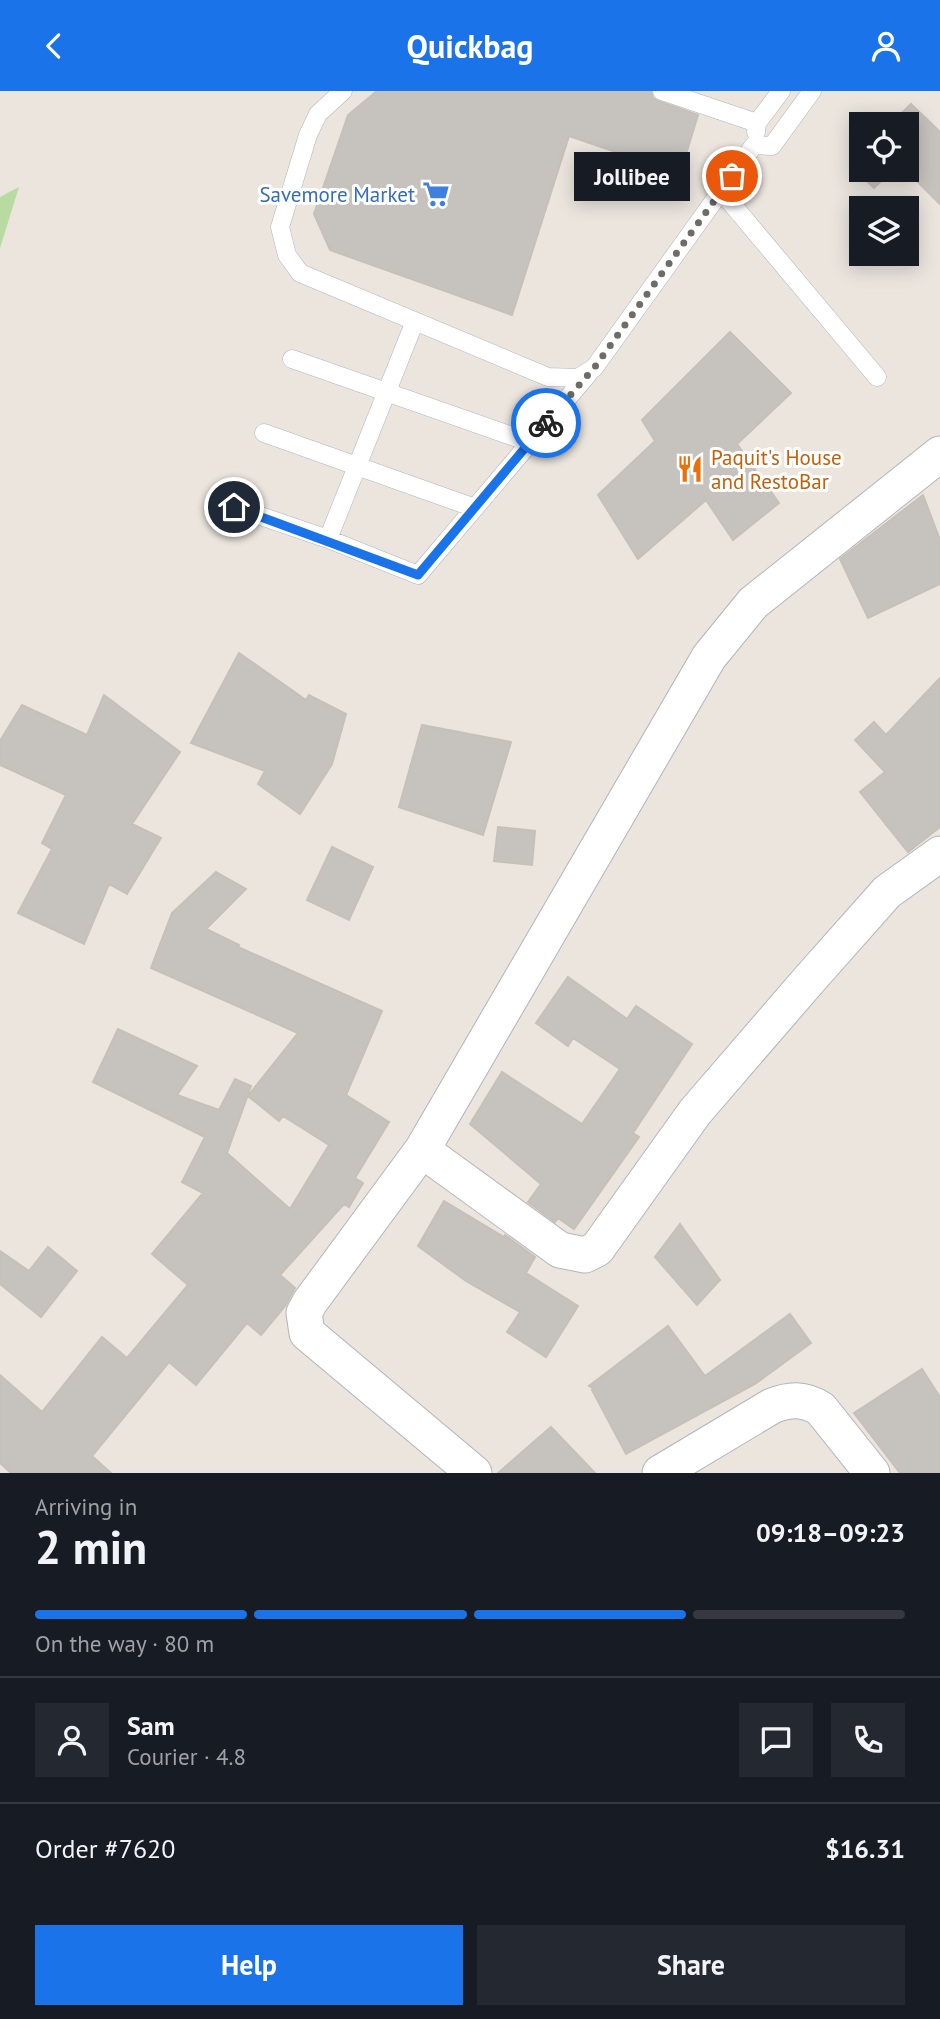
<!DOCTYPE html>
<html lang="en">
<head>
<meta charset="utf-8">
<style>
	:root { --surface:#171b24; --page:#242831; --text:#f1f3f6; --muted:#9ea1a6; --line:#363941; --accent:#1a73e8 }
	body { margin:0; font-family:"PT Sans",sans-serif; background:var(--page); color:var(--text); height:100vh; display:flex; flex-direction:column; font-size:26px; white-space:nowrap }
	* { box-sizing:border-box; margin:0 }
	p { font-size:23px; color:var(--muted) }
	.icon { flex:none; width:38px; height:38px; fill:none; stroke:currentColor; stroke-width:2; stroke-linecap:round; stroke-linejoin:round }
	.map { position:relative; height:1382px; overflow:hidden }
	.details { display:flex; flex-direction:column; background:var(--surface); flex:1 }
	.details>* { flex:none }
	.buttons { position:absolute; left:849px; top:21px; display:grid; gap:14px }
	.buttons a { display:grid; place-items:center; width:70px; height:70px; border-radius:0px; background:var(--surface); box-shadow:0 4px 18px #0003; font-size:35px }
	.pin { position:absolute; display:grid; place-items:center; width:60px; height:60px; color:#fff; margin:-30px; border:4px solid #fff; border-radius:50%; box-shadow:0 2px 7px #0007 }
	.courier { position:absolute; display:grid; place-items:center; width:70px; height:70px; margin:-35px; border:5px solid #1a73e8; border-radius:50%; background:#fff; color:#222; box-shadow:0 2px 9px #0007 }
	.bubble { position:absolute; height:49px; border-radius:0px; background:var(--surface); box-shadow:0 4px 18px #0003; font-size:23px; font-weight:700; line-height:49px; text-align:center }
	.head em { font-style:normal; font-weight:700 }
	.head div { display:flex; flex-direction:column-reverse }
	.head { display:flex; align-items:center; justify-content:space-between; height:119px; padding:0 35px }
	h1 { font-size:46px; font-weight:700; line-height:52px }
	.bar { display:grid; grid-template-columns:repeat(4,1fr); gap:10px 7px; align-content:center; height:84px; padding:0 35px }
	.bar i { height:9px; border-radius:5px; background:var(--line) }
	.bar .current { background:var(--accent) }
	.bar p { grid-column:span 4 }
	.line { display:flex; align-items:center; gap:18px; padding:0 35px; border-top:2px solid var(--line) }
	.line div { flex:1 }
	.round { display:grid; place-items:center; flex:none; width:74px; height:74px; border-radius:0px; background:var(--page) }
	.cta { display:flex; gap:14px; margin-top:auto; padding:14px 35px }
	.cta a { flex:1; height:80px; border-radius:0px; background:var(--accent); color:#fff; font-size:28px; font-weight:700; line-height:80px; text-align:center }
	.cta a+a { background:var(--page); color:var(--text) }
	header { display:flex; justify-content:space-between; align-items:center; height:91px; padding:0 35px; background:var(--accent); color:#fff; font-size:32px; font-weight:700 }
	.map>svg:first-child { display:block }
	.green { fill:#b7dba1 }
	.building { fill:#c6c2bd; stroke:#c6c0b8; stroke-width:2 }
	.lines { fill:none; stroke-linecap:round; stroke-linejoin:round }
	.service-casing { stroke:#b2b4bc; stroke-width:19 }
	.minor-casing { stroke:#b2b4bc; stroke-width:37 }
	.service { stroke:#fff; stroke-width:18 }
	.minor { stroke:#fff; stroke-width:35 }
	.done { stroke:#6e6b69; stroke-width:7; stroke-dasharray:0 12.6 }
	.route { stroke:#1a73e8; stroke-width:9 }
	.labels { text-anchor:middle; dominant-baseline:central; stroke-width:6; stroke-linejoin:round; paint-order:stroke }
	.shop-label { font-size:21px; fill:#366cbe; stroke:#fff; text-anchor:end }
	.food-label { font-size:21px; fill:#c56008; stroke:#fff; text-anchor:start }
</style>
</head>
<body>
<header><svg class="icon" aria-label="back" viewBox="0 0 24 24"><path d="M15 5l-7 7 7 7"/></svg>Quickbag<svg class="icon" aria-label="person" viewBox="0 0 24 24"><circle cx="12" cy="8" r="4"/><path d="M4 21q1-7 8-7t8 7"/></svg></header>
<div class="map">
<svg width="940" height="1382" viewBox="0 0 940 1382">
	<rect width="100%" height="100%" fill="#ebe5de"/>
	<!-- green -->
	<path class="green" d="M 19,96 L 0,157 L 0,106 Z"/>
	<!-- building -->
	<path class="building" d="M 377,0 L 651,0 L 653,7 L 658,10 L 698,24 L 680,83 L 569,45 L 512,224 L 330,159 L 314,123 L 348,24 Z
		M 911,13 L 940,41 L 940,113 L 906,79 L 906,33 L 891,33 Z
		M 861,64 L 861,79 L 892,79 L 874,97 L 851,74 Z
		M 730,241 L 791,302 L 737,353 L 779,412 L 733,449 L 706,409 L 638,468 L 598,404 L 655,350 L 642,329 Z
		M 923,404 L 940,449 L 940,493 L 868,527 L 840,468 Z
		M 239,562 L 306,609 L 309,604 L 346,623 L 332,673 L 300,723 L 258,693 L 265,680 L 191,652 Z
		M 940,587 L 940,736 L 908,761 L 860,701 L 885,681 L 855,649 L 874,631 L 886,644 Z
		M 104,604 L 180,661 L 132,733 L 161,747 L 127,803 L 109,793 L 84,853 L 18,822 L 52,758 L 42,752 L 66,704 L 0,674 L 0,650 L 22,614 L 87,644 Z
		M 422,634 L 511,651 L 483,744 L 399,716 Z
		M 498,736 L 535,740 L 532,774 L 494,770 Z
		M 332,756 L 373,776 L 349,829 L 307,809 Z
		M 216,781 L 246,798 L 206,838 L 239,854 L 238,856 L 382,920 L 346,1004 L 389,1031 L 355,1087 L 363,1092 L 349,1116 L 344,1113 L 280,1184 L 295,1197 L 286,1214 L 261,1244 L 247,1232 L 196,1294 L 169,1271 L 92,1365 L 111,1382 L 11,1382 L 0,1372 L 0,1284 L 42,1321 L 102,1246 L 127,1267 L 188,1194 L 152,1163 L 203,1102 L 182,1091 L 205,1046 L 93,991 L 118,938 L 197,975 L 177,1004 L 219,1019 L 235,988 L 251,995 L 227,1062 L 290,1118 L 329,1054 L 283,1025 L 279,1030 L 248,1005 L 298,942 L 151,877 L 172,822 Z
		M 568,886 L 627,928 L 636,915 L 692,953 L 633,1042 L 639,1046 L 574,1138 L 558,1127 L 555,1131 L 528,1111 L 541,1093 L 470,1033 L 502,981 L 582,1033 L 620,978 L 573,947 L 568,955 L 536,932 Z
		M 444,1110 L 504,1146 L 505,1144 L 535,1166 L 526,1182 L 578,1215 L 546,1266 L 507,1241 L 520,1221 L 466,1190 L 418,1155 Z
		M 680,1133 L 720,1189 L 697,1214 L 655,1166 Z
		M 48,1156 L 77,1180 L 41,1226 L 0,1193 L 0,1160 L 29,1180 Z
		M 790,1223 L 811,1252 L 755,1293 L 626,1363 L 592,1299 L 594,1298 L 589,1295 L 668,1235 L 705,1285 Z
		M 922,1278 L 940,1306 L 940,1382 L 900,1382 L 854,1322 Z
		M 551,1336 L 595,1382 L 498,1382 Z"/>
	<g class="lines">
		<defs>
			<path id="service" d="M 343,0 L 318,23 L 308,44 L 280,136 L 287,164 L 300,182 L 548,286 L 578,287 L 594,277 L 754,54 L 772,55 L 812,0
				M 662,0 L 757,32
				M 756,41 L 757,32 L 781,0
				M 721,100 L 877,286
				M 292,268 L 529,351
				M 264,342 L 475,417
				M 234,416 L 328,448 L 418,484 L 589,282
				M 328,448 L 415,230"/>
			<path id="minor" d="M 422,1059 L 560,1159 L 585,1164 L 597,1158 L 695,1021 L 808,890 L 887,801 L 940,763
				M 474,1382 L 307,1242 L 304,1222 L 310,1211 L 422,1059 L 709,566 L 753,512 L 940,363
				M 660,1382 L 772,1315 C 790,1308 804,1307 821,1318 L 872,1382"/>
		</defs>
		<!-- service casing -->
		<use href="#service" class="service-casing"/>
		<!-- minor casing -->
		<use href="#minor" class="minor-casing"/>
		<!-- service -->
		<use href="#service" class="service"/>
		<!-- minor -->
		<use href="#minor" class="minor"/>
	</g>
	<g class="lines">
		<!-- done -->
		<path class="done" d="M 546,332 L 594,277 L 732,85"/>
		<!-- route -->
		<path class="route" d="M 234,416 L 418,484 L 546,332"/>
	</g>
	<!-- icons -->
	<defs>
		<symbol id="supermarket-bare" viewBox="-9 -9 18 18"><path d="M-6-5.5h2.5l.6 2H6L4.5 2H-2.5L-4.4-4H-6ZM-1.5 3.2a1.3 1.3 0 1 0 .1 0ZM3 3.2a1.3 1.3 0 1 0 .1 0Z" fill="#3f7fe0" stroke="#fff" stroke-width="2.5" paint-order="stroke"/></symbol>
		<symbol id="restaurant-bare" viewBox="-9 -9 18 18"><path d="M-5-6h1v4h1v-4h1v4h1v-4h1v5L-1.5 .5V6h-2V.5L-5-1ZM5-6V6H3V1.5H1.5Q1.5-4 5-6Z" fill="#e8710a" stroke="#fff" stroke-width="2.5" paint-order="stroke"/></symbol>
	</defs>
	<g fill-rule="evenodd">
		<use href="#supermarket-bare" x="417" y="84" width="38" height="38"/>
		<use href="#restaurant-bare" x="671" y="359" width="38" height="38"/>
	</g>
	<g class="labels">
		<!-- shop labels -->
		<g class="shop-label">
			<text x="415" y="103">Savemore Market</text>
		</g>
		<!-- food labels -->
		<g class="food-label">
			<text x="711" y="366">Paquit's House<tspan x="711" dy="24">and RestoBar</tspan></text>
		</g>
	</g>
</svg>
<div class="buttons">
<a><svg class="icon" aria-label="locate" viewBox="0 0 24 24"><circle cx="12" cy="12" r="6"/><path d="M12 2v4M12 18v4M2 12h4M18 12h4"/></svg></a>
<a><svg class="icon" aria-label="layers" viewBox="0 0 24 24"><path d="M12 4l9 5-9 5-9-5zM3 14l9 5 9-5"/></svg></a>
</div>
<div class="pin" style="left:732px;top:85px;background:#ea580c"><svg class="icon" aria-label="bag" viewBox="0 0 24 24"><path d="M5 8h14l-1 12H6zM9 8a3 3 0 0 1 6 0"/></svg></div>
<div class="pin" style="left:234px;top:416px;background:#1f2937"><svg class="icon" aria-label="home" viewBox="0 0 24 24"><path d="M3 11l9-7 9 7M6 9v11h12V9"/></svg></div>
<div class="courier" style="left:546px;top:332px"><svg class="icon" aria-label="bike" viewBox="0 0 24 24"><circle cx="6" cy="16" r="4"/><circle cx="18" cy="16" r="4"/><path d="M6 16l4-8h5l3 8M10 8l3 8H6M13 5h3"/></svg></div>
<div class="bubble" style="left:574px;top:61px;width:116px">Jollibee</div>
</div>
<section class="details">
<div class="head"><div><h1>2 min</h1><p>Arriving in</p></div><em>09:18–09:23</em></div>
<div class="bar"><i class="current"></i><i class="current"></i><i class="current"></i><i></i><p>On the way · 80 m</p></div>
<div class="line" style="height:126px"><a class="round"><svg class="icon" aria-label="person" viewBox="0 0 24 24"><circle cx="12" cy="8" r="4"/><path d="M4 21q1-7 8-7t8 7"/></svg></a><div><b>Sam</b><p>Courier · 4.8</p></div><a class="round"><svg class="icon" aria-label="chat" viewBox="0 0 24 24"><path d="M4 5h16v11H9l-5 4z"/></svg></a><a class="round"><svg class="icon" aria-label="phone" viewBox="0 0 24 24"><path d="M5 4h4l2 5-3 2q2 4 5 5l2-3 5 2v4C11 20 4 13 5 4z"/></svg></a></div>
<div class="line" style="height:91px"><div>Order #7620</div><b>$16.31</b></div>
<div class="cta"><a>Help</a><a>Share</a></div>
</section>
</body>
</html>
